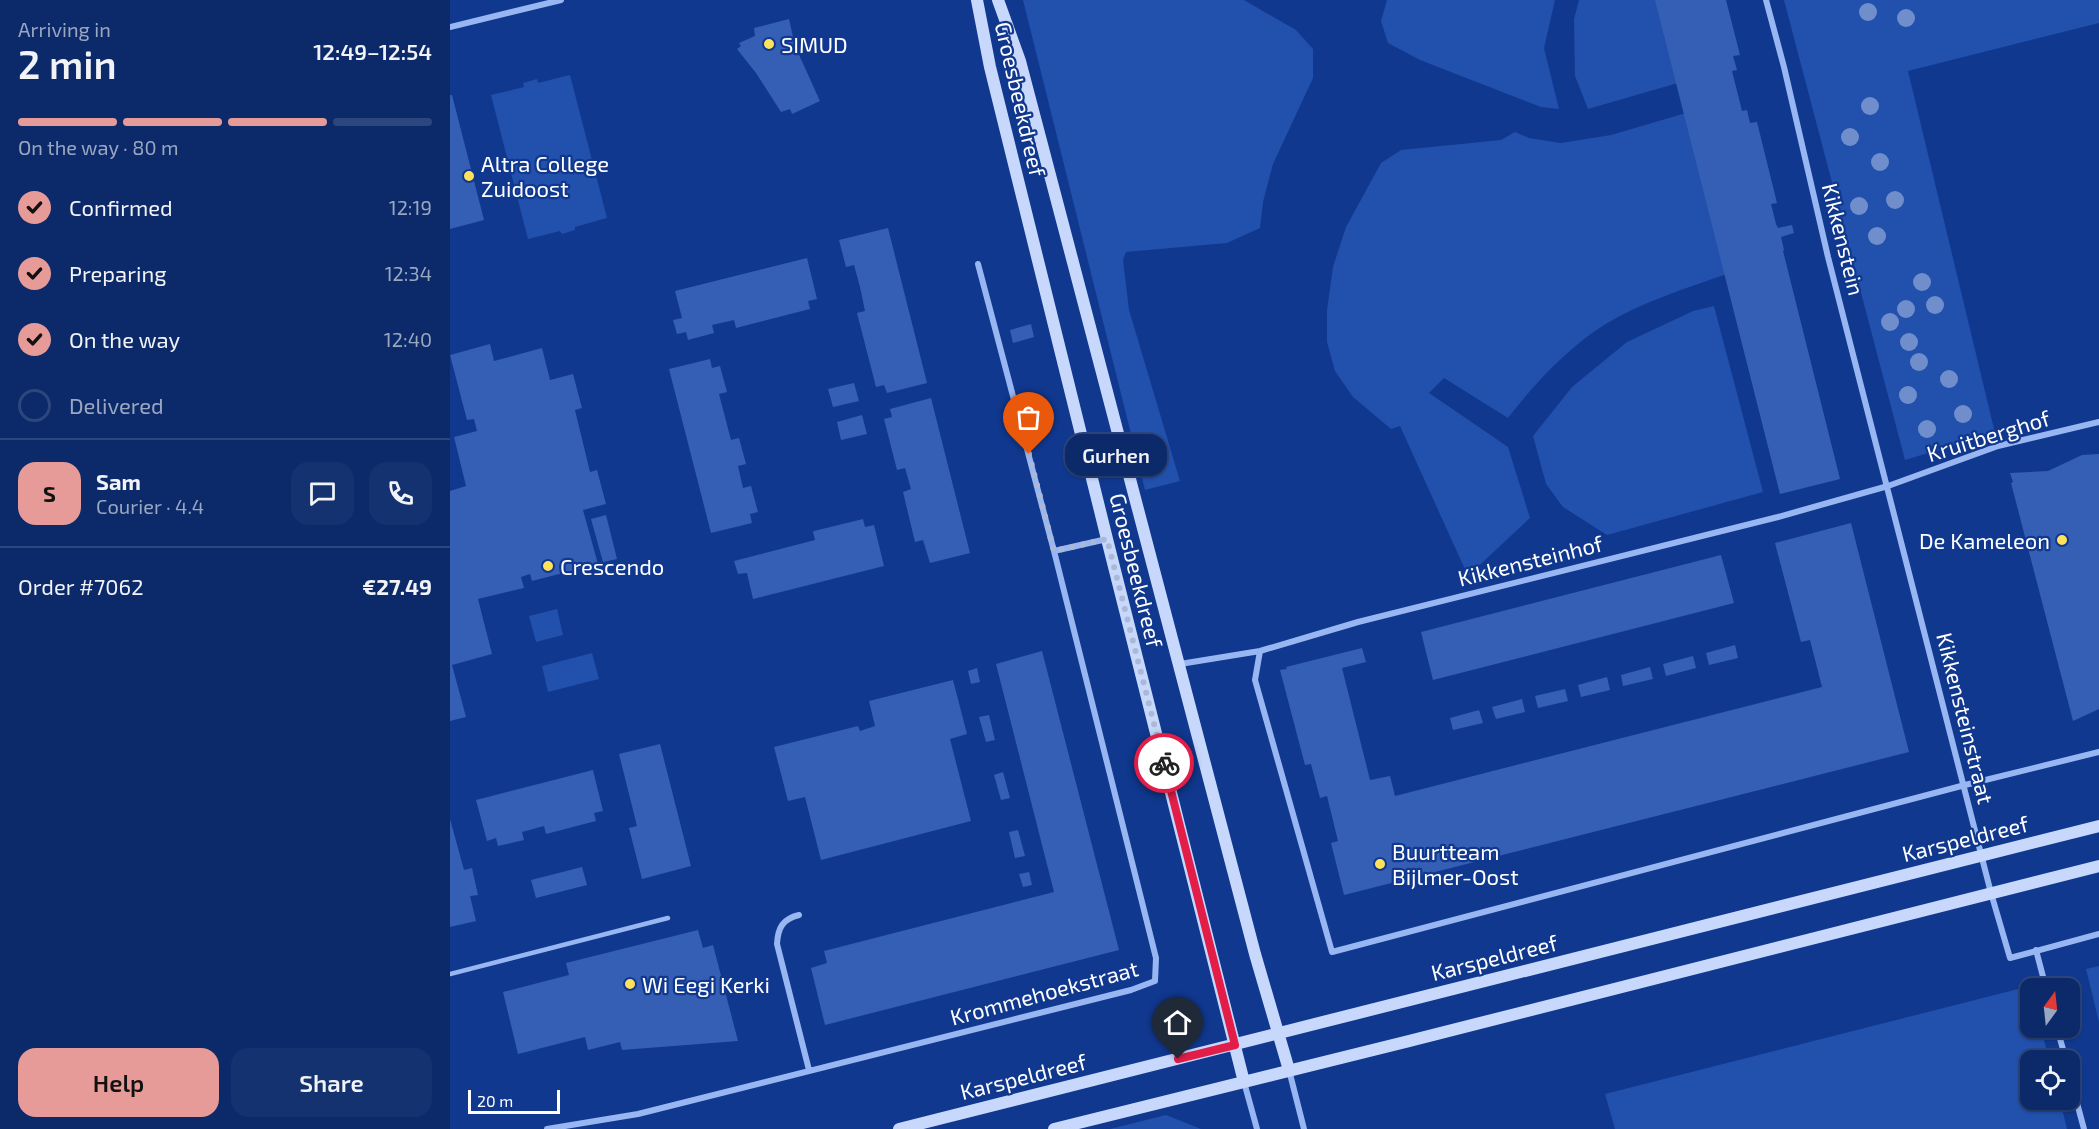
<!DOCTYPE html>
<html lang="en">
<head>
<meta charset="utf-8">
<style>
	:root { --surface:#0c2a6a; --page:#153270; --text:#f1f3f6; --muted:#9aa7c1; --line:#2c467e; --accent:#e69b98 }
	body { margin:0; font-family:"Exo 2",sans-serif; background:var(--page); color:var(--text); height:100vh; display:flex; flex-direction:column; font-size:22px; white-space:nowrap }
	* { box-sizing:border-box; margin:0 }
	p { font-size:20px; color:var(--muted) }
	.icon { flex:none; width:33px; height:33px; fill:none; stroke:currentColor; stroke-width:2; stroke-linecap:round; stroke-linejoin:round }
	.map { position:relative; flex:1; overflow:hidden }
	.drawer { display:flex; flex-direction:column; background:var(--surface); width:450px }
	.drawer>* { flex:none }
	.needle { width:39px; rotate:15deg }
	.controls { position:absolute; left:1570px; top:978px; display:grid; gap:12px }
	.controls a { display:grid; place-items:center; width:60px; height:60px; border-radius:12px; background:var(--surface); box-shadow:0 2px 4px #0004,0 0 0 2px var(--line); font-size:30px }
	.scale { position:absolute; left:18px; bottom:15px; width:92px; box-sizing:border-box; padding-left:6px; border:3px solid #fff; border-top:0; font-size:16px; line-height:21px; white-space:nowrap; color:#fff; -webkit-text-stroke:4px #10388e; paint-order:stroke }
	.pin { position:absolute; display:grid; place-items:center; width:51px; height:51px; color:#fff; margin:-62px -26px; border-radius:50% 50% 50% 0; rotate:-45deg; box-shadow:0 0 6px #0007 }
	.pin .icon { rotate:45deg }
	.courier { position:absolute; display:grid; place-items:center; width:60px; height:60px; margin:-30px; border:4px solid #e11d48; border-radius:50%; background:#fff; color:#222; box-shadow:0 2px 8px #0007 }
	.bubble { position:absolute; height:42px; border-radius:18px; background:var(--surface); box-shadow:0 2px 4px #0004,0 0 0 2px var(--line); font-size:20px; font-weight:600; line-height:42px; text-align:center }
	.summary em { font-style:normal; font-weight:600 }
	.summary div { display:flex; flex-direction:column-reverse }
	.summary { display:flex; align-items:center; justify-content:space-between; height:102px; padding:0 18px }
	h1 { font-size:39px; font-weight:600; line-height:45px }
	.bar { display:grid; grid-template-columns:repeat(4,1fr); gap:9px 6px; align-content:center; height:72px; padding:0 18px }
	.bar i { height:8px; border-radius:4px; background:var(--line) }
	.bar .current { background:var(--accent) }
	.bar p { grid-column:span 4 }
	.line { display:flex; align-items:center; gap:15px; padding:0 18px; border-top:2px solid var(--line) }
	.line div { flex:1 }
	.round { display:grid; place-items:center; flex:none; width:63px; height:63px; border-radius:18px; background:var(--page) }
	ol { padding:0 18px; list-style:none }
	li { display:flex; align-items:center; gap:18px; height:66px }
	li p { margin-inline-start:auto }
	li .icon { padding:6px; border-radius:50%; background:var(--accent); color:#111; stroke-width:4 }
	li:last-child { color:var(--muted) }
	li i { width:33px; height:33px; border:3px solid var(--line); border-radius:50% }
	.action { display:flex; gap:12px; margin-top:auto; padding:12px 18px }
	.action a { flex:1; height:69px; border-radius:18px; background:var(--accent); color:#111; font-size:24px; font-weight:600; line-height:69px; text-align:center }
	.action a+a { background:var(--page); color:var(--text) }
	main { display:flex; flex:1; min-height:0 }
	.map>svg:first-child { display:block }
	.green { fill:#2250ad }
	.building { fill:#345fb5 }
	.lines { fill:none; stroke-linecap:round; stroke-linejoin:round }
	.lane { stroke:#98b7f2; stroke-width:4.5 }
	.street { stroke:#98b7f2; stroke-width:6 }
	.secondary { stroke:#c7d8fc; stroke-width:12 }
	.tree { fill:#708ecb }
	.done { stroke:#abb9d7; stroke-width:6; stroke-dasharray:0 10.8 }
	.route { stroke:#e11d48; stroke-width:8 }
	.poi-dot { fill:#ffe25a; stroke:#10388e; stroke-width:2 }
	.labels { text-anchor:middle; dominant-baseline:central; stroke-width:4.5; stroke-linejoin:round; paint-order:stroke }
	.poi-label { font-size:22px; fill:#fff; stroke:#10388e; text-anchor:start }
	.street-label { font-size:22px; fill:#fff; stroke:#10388e }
</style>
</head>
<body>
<main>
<section class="drawer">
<div class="summary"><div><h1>2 min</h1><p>Arriving in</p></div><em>12:49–12:54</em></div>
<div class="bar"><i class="current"></i><i class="current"></i><i class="current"></i><i></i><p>On the way · 80 m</p></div>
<ol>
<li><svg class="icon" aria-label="check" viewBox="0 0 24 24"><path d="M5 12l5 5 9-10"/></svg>Confirmed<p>12:19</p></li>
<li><svg class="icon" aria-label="check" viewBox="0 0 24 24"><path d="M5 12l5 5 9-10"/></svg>Preparing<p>12:34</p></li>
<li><svg class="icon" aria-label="check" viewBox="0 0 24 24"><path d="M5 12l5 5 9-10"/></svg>On the way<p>12:40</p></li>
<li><i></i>Delivered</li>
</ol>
<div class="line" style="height:108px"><b class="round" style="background:var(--accent);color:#111">S</b><div><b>Sam</b><p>Courier · 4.4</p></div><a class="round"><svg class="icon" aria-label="chat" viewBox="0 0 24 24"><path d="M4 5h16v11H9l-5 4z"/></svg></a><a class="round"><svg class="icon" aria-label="phone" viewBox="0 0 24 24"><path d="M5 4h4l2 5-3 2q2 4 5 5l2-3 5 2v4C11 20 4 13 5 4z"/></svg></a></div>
<div class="line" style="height:78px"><div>Order #7062</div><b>€27.49</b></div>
<div class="action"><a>Help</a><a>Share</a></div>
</section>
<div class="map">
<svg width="1649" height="1129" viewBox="0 0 1649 1129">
	<rect width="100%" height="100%" fill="#10388e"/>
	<!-- green -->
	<path class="green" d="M 573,0 L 794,0 L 846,30 L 863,49 L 863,78 L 823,164 L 813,202 L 810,228 L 777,243 L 676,252 L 673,260 L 679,310 L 730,481 L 695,490 Z
		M 937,0 L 1105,0 L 1094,48 L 1109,109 L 1091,107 L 970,60 L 938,43 L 931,21 Z
		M 1129,0 L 1206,0 L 1228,83 L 1138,109 L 1125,76 L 1124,19 Z
		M 1334,0 L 1649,0 L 1649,23 L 1458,71 L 1545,433 L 1455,460 Z
		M 120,75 L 157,218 L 125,227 L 125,230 L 112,234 L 110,231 L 78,239 L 41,95 L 74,87 L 73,83 L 87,79 L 88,83 Z
		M 1236,113 L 1277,274 C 1236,288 1192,302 1154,325 C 1118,348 1083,385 1058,418 L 994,378 L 979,393 L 1058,447 L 1080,518 L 1018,576 L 950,426 L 941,429 L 903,397 L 885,371 L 877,342 L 877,310 L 883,267 L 896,227 L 931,163 L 951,150 L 1051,140 L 1065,132 L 1079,138 L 1111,143 L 1161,135 Z
		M 1264,306 L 1313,492 L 1157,535 L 1113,507 L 1096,484 L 1083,436 L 1122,387 L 1177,342 L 1243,311 Z
		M 107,609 L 113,635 L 86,642 L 79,616 Z
		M 142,653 L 149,679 L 98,692 L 92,666 Z
		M 1649,966 L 1649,1022 L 1636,969 Z
		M 1580,986 L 1581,1028 L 1591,1028 L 1599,1060 L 1581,1060 L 1581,1100 L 1610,1100 L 1617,1129 L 1165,1129 L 1155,1094 Z
		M 716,1115 L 751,1129 L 660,1129 Z"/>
	<!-- building -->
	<path class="building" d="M 1205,0 L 1276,0 L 1290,55 L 1283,56 L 1287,70 L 1282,71 L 1292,111 L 1297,110 L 1300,123 L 1307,122 L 1327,203 L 1321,204 L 1326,224 L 1328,228 L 1342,225 L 1344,233 L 1331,237 L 1334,250 L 1333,251 L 1390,479 L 1330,494 Z
		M 339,19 L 345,46 L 370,101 L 342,114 L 340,109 L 331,112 L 306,73 L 287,49 L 291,46 L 289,43 L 305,36 L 304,28 Z
		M 0,95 L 2,95 L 34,220 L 0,229 Z
		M 438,228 L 477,383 L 437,393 L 434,385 L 426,387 L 407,313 L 415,311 L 410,287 L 404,265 L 396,267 L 389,240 Z
		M 357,258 L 367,299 L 358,301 L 360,309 L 286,328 L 284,320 L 262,325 L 264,333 L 238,340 L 236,332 L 227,334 L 223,320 L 232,318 L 225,291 Z
		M 581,324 L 584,337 L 563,343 L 560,330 Z
		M 40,344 L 44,361 L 92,348 L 100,380 L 123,374 L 132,408 L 125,410 L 140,472 L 147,470 L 156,504 L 133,510 L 148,564 L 82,581 L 80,574 L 71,577 L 74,588 L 28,599 L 42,654 L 2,665 L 16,717 L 0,721 L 0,491 L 16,486 L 4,437 L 27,431 L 24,419 L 17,420 L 0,355 Z
		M 260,359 L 262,368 L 270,366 L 277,392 L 269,394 L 281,440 L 289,438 L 296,464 L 288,466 L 293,488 L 301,486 L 308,512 L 300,514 L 302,523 L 261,533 L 219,369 Z
		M 404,383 L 409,401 L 383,407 L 378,389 Z
		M 481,398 L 520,553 L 480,563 L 473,540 L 465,542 L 453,492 L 461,489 L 455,468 L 447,470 L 434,419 L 442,417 L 440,409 Z
		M 412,415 L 417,434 L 391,440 L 387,422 Z
		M 1649,454 L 1649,709 L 1623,721 L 1561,483 L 1563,482 L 1560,473 L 1598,471 L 1632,455 Z
		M 156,515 L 167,559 L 153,562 L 141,519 Z
		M 413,519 L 415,527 L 424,525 L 434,566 L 303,599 L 297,573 L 288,574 L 284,561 L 365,540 L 363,532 L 364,531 Z
		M 1401,523 L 1459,752 L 894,895 L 881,843 L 888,841 L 877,796 L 870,798 L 861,764 L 855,765 L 830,670 L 837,669 L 836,667 L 912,648 L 916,662 L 892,668 L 920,780 L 940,776 L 945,796 L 1372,687 L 1360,640 L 1351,642 L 1325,543 Z
		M 1271,555 L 1284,603 L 983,680 L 971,632 Z
		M 1285,645 L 1288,658 L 1259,665 L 1256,653 Z
		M 592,651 L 669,950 L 375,1025 L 361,968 L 377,963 L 374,951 L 604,892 L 546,664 Z
		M 1243,656 L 1246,668 L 1216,676 L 1213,664 Z
		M 1200,667 L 1203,679 L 1173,686 L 1171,675 Z
		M 527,668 L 530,682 L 521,684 L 518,671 Z
		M 1157,677 L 1160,690 L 1131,697 L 1128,685 Z
		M 503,680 L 517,734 L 500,739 L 521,821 L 371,860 L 355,797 L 338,801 L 324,747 L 408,726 L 410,731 L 425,726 L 419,701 Z
		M 1115,689 L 1118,701 L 1088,708 L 1085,696 Z
		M 1072,699 L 1075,712 L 1046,719 L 1042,707 Z
		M 1029,710 L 1033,723 L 1003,730 L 1000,718 Z
		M 539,715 L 545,740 L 536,742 L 529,717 Z
		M 210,744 L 241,866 L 192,879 L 179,828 L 187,826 L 169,754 Z
		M 143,770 L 153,811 L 144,813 L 146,821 L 96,834 L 94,826 L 72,832 L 74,840 L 48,846 L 46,838 L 37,841 L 26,800 Z
		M 553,772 L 560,798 L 551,800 L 544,775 Z
		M 0,819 L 14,870 L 22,868 L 28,895 L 20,896 L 26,921 L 0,927 Z
		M 568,830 L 575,856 L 565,858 L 559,832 Z
		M 132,867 L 137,885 L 86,898 L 81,880 Z
		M 579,872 L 582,885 L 573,887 L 569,874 Z
		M 248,930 L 253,948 L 263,945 L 288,1041 L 172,1050 L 170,1042 L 138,1050 L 135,1037 L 68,1054 L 53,992 L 119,975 L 116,963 Z"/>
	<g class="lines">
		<!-- lane -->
		<path class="lane" d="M 0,974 L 218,918"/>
		<!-- street -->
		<path class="street" d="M 1316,0 L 1334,67 L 1378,257 L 1541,893 L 1560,958 L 1649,934
			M 0,27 L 111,0
			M 604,551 L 657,539
			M 810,651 L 805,680 L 882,952 L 1515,785 L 1649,752
			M 730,664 L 810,651 L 908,622 L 1328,517 L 1438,486 L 1548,446 L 1649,422
			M 349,915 C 333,919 328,927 327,944 L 359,1070
			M 1586,950 L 1596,988
			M 1607,1028 L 1616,1060
			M 839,1070 L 854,1129
			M 1620,1077 L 1634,1129
			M 794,1082 L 807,1129
			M 97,1129 L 188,1114 L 681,990 L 705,981 L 706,958 L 604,551 L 528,264"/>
		<!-- secondary -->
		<path class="secondary" d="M 527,0 L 540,67 L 657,539 L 794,1082
			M 548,0 L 570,61 L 805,954 L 839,1070
			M 449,1129 L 1649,826
			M 604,1129 C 953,1044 1301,954 1649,866"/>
	</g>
	<!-- trees -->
	<g class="tree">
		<circle cx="1418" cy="12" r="9"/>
		<circle cx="1456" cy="18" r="9"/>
		<circle cx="1420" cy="106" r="9"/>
		<circle cx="1400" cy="137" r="9"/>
		<circle cx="1430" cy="162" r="9"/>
		<circle cx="1445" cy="200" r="9"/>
		<circle cx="1409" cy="206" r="9"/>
		<circle cx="1427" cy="236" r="9"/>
		<circle cx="1472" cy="282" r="9"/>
		<circle cx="1485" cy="305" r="9"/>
		<circle cx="1456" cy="309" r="9"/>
		<circle cx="1440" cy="322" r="9"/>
		<circle cx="1459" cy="342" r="9"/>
		<circle cx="1469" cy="362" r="9"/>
		<circle cx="1499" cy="379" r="9"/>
		<circle cx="1458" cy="395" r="9"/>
		<circle cx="1513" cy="414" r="9"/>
		<circle cx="1477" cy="429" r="9"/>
	</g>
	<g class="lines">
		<!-- done -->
		<path class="done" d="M 579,454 L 604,551 L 657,539 L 714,763"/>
		<!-- route -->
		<path class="route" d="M 714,763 L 785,1045 L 728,1059"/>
	</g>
	<!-- markers -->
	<g class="poi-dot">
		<circle cx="319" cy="44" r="6"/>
		<circle cx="19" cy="176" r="6"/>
		<circle cx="1612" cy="540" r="6"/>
		<circle cx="98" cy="566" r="6"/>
		<circle cx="930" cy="864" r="6"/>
		<circle cx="180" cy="984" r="6"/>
	</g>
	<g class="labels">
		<!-- poi labels -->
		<g class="poi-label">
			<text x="331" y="44">SIMUD</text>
			<text x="31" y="163">Altra College<tspan x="31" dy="25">Zuidoost</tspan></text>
			<text x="1600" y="540" text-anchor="end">De Kameleon</text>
			<text x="110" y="566">Crescendo</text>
			<text x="942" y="851">Buurtteam<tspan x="942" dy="25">Bijlmer-Oost</tspan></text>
			<text x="192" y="984">Wi Eegi Kerki</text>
		</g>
		<!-- street labels -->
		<g class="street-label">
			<text transform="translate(571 99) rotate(77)">Groesbeekdreef</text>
			<text transform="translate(1394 239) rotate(76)">Kikkenstein</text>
			<text transform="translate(1538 435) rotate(-17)">Kruitberghof</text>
			<text transform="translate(1080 560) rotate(-14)">Kikkensteinhof</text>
			<text transform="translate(687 570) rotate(76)">Groesbeekdreef</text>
			<text transform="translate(1516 718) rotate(76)">Kikkensteinstraat</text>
			<text transform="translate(1515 838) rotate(-14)">Karspeldreef</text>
			<text transform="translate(1044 957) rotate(-14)">Karspeldreef</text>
			<text transform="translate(594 992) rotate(-15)">Krommehoekstraat</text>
			<text transform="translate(573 1076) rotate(-14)">Karspeldreef</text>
		</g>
	</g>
</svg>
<div class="controls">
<a><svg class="needle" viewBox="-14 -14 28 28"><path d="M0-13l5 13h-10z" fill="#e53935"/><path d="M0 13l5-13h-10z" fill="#9aa7c1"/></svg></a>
<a><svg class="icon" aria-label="locate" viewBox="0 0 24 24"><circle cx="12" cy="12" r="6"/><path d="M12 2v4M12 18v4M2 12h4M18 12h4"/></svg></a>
</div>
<div class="scale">20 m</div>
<div class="pin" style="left:579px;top:454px;background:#ea580c"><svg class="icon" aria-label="bag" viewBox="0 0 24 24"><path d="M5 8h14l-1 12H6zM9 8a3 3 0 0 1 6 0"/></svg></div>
<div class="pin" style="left:728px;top:1059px;background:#1f2937"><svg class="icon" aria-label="home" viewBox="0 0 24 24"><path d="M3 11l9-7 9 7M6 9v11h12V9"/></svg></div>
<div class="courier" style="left:714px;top:763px"><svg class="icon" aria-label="bike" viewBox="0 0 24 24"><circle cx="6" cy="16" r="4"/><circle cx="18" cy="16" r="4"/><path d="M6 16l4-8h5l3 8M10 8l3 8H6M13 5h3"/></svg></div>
<div class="bubble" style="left:615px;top:434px;width:102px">Gurhen</div>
</div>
</main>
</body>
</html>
